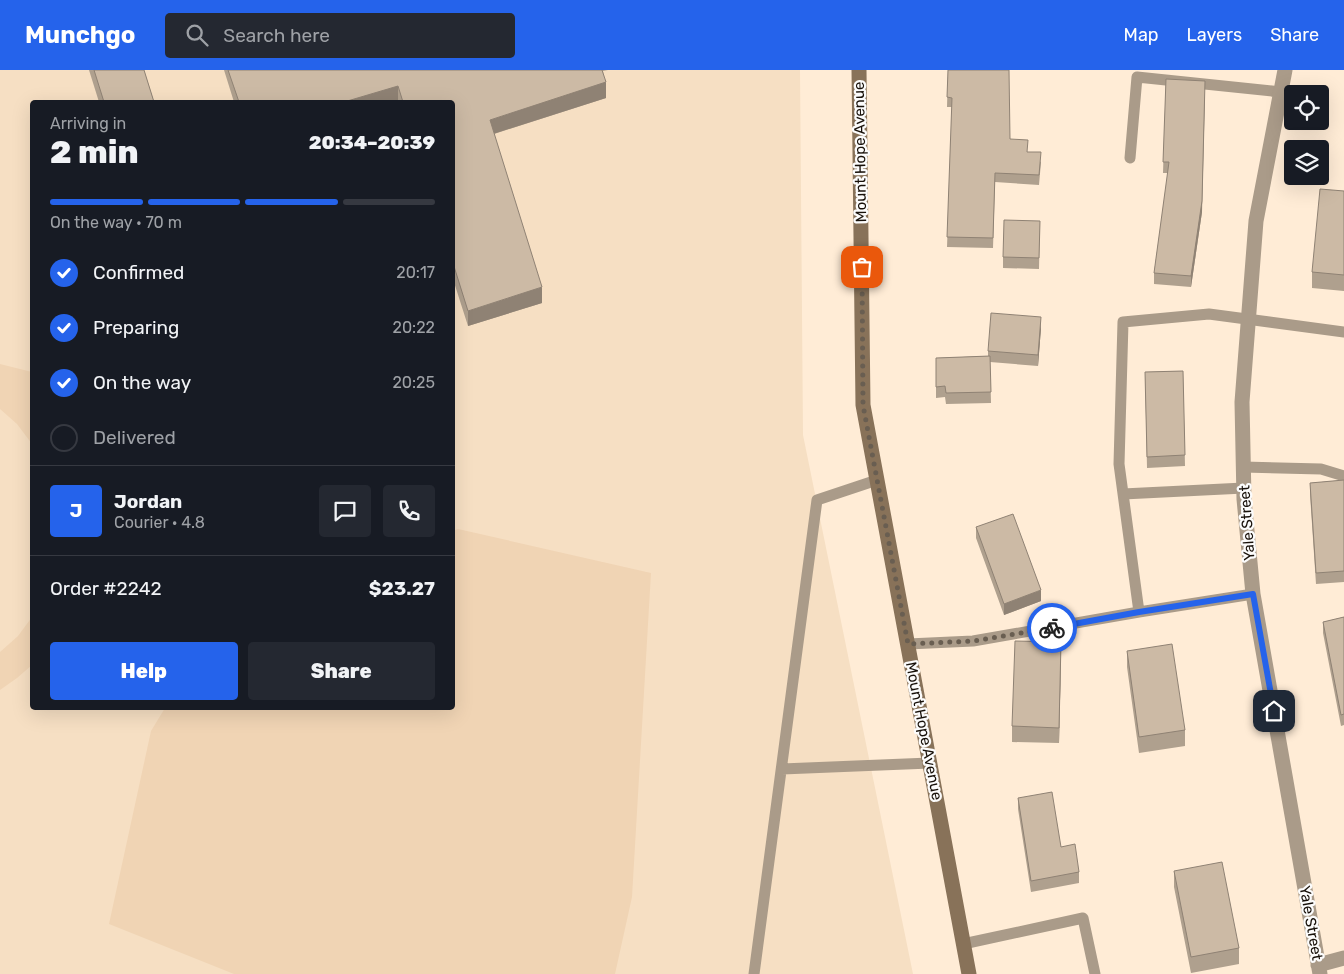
<!DOCTYPE html>
<html lang="en">
<head>
<meta charset="utf-8">
<style>
	:root { --surface:#171b24; --page:#242831; --text:#f1f3f6; --muted:#9ea1a6; --line:#363941; --accent:#2563eb }
	body { margin:0; font-family:Rubik,sans-serif; background:var(--page); color:var(--text); height:100vh; display:flex; flex-direction:column; font-size:19px; white-space:nowrap }
	* { box-sizing:border-box; margin:0 }
	p { font-size:16px; color:var(--muted) }
	.icon { flex:none; width:28px; height:28px; fill:none; stroke:currentColor; stroke-width:2; stroke-linecap:round; stroke-linejoin:round }
	.map { position:relative; flex:1; overflow:hidden }
	.sheet { position:absolute; left:30px; top:30px; width:425px; height:610px; display:flex; flex-direction:column; background:var(--surface); border-radius:5px; box-shadow:0 5px 20px #0002 }
	.sheet>* { flex:none }
	.controls { position:absolute; left:1284px; top:15px; display:grid; gap:10px }
	.controls a { display:grid; place-items:center; width:45px; height:45px; border-radius:5px; background:var(--surface); box-shadow:0 5px 20px #0002; font-size:25px }
	.pin { position:absolute; display:grid; place-items:center; width:42px; height:42px; color:#fff; margin:-21px; border-radius:10px; box-shadow:0 2px 8px #0006 }
	.courier { position:absolute; display:grid; place-items:center; width:50px; height:50px; margin:-25px; border:4px solid #2563eb; border-radius:50%; background:#fff; color:#222; box-shadow:0 1px 6px #0007 }
	.overview em { font-style:normal; font-weight:800 }
	.overview div { display:flex; flex-direction:column-reverse }
	.overview { display:flex; align-items:center; justify-content:space-between; height:85px; padding:0 20px }
	h1 { font-size:32px; font-weight:800; line-height:38px }
	.bar { display:grid; grid-template-columns:repeat(4,1fr); gap:8px 5px; align-content:center; height:60px; padding:0 20px }
	.bar i { height:6px; border-radius:4px; background:var(--line) }
	.bar .active { background:var(--accent) }
	.bar p { grid-column:span 4 }
	.line { display:flex; align-items:center; gap:12px; padding:0 20px; border-top:1px solid var(--line) }
	.line div { flex:1 }
	.round { display:grid; place-items:center; flex:none; width:52px; height:52px; border-radius:5px; background:var(--page) }
	ol { padding:0 20px; list-style:none }
	li { display:flex; align-items:center; gap:15px; height:55px }
	li p { margin-inline-start:auto }
	li .icon { padding:5px; border-radius:50%; background:var(--accent); color:#fff; stroke-width:4 }
	li:last-child { color:var(--muted) }
	li i { width:28px; height:28px; border:2px solid var(--line); border-radius:50% }
	.cta { display:flex; gap:10px; margin-top:auto; padding:10px 20px }
	.cta a { flex:1; height:58px; border-radius:5px; background:var(--accent); color:#fff; font-size:20px; font-weight:800; line-height:58px; text-align:center }
	.cta a+a { background:var(--page); color:var(--text) }
	header { display:flex; align-items:center; gap:30px; box-sizing:border-box; height:70px; padding:0 25px; background:var(--accent); color:#fff }
	header strong { font-size:24px }
	nav { display:flex; gap:28px; margin-inline-start:auto; font-size:18px }
	.search { width:350px; height:45px; background:var(--page); display:flex; align-items:center; gap:12px; box-sizing:border-box; padding:0 18px; border-radius:5px; color:var(--muted); font-size:19px }
	.map>svg:first-child { display:block }
	.built { fill:#f6dfc3; fill-rule:evenodd }
	.green { fill:#f0d4b4 }
	.lines { fill:none; stroke-linecap:round; stroke-linejoin:round }
	.lane { stroke:#aa9b89; stroke-width:11 }
	.street { stroke:#aa9b89; stroke-width:15 }
	.secondary { stroke:#887259; stroke-width:15 }
	.wall { fill:#afa08e }
	.shaded-wall { fill:#8f8274 }
	.building { fill:#ccbaa5; stroke:#8f8274 }
	.done { stroke:#695e51; stroke-width:5; stroke-dasharray:0 9 }
	.route { stroke:#2563eb; stroke-width:6 }
	.labels { text-anchor:middle; dominant-baseline:central; stroke-width:4.5; stroke-linejoin:round; paint-order:stroke }
	.street-label { font-size:15px; fill:#18110a; stroke:#fcfcfc }
</style>
</head>
<body>
<header>
<strong>Munchgo</strong>
<div class="search"><svg class="icon" aria-label="search" viewBox="0 0 24 24"><circle cx="10" cy="10" r="6"/><path d="M15 15l6 6"/></svg>Search here</div>
<nav><a>Map</a><a>Layers</a><a>Share</a></nav>
</header>
<div class="map">
<svg width="1344" height="904" viewBox="0 0 1344 904">
	<rect width="100%" height="100%" fill="#ffecd6"/>
	<!-- built -->
	<path class="built" d="M 0,0 L 800,0 L 803,365 L 913,904 L 0,904 ZM 32,32 L 452,32 L 452,638 L 32,638 Z"/>
	<!-- green -->
	<path class="green" d="M 0,294 L 32,302 L 32,374 L 17,354 L 0,339 Z
		M 458,459 L 651,503 L 632,827 L 615,904 L 234,904 L 109,854 L 151,661 L 165,638 L 452,638 L 452,461 Z
		M 32,547 L 32,595 L 17,608 L 0,620 L 0,582 L 18,566 Z"/>
	<g class="lines">
		<!-- lane -->
		<path class="lane" d="M 1130,88 L 1137,7 L 1281,22
			M 1243,397 L 1321,399 L 1344,406
			M 1123,424 L 1244,418
			M 1253,524 L 1139,542 L 1119,394 L 1123,252 L 1209,244 L 1344,262
			M 908,574 L 973,571 L 1139,542
			M 782,699 L 930,693
			M 963,874 L 1083,848 L 1095,904
			M 754,904 L 817,430 L 877,410"/>
		<!-- street -->
		<path class="street" d="M 1285,0 L 1256,151 L 1242,332 L 1244,429 L 1253,524 L 1320,904
			M 1318,895 L 1344,888"/>
		<!-- secondary -->
		<path class="secondary" d="M 859,0 L 863,335 L 969,904"/>
	</g>
	<!-- wall -->
	<path class="wall" d="M 89,0 L 144,0 L 154,32 L 99,32 Z
		M 224,0 L 608,0 L 603,1 L 606,28 L 494,64 L 542,233 L 468,256 L 452,206 L 452,32 L 398,32 L 398,31 L 395,32 L 234,32 Z
		M 948,0 L 1010,69 L 1041,92 L 1039,115 L 995,112 L 993,178 L 947,177 L 952,37 L 947,37 Z
		M 1166,9 L 1202,142 L 1191,217 L 1154,214 L 1154,203 L 1168,103 L 1163,103 Z
		M 1344,121 L 1344,221 L 1312,218 L 1312,202 Z
		M 1040,151 L 1039,199 L 1003,198 L 1003,187 Z
		M 1041,258 L 1038,296 L 990,292 L 991,333 L 946,334 L 945,327 L 936,328 L 936,288 L 988,286 L 988,281 Z
		M 1183,301 L 1185,396 L 1147,398 L 1145,302 Z
		M 1344,410 L 1344,512 L 1316,514 L 1310,424 L 1310,413 Z
		M 976,457 L 1041,531 L 1004,545 L 976,468 Z
		M 1344,547 L 1344,655 L 1341,656 L 1323,563 L 1323,552 Z
		M 1127,581 L 1185,660 L 1185,676 L 1139,683 L 1127,597 Z
		M 1061,588 L 1059,673 L 1012,672 L 1012,656 Z
		M 1018,728 L 1061,777 L 1079,802 L 1079,813 L 1031,822 L 1018,739 Z
		M 1174,801 L 1239,878 L 1239,894 L 1191,903 L 1174,817 Z"/>
	<!-- shaded-wall -->
	<path class="shaded-wall" d="M 606,12 L 606,28 L 490,65 L 490,50 Z
		M 398,16 L 398,31 L 395,32 L 344,32 Z
		M 1205,22 L 1202,142 L 1191,217 L 1191,206 Z
		M 542,217 L 542,233 L 468,256 L 468,241 Z
		M 1041,247 L 1041,258 L 1038,296 L 1038,285 Z
		M 1041,520 L 1041,531 L 1004,545 L 1004,534 Z
		M 1061,572 L 1061,588 L 1059,673 L 1059,658 Z"/>
	<!-- building -->
	<path class="building" d="M 94,0 L 144,0 L 154,32 L 104,32 Z
		M 228,0 L 602,0 L 606,12 L 490,50 L 542,217 L 468,241 L 452,190 L 452,32 L 403,32 L 398,16 L 344,32 L 239,32 Z
		M 948,0 L 1009,0 L 1010,69 L 1028,70 L 1027,82 L 1041,82 L 1039,105 L 995,103 L 993,168 L 947,167 L 952,28 L 947,27 Z
		M 1166,9 L 1205,11 L 1202,131 L 1191,206 L 1154,203 L 1169,92 L 1163,92 Z
		M 1320,119 L 1344,121 L 1344,205 L 1312,202 Z
		M 1004,150 L 1040,151 L 1039,188 L 1003,187 Z
		M 991,243 L 1041,247 L 1038,285 L 988,281 Z
		M 990,286 L 991,322 L 946,323 L 945,316 L 936,317 L 936,288 Z
		M 1183,301 L 1185,385 L 1147,387 L 1145,302 Z
		M 1344,410 L 1344,501 L 1316,503 L 1310,413 Z
		M 1013,444 L 1041,520 L 1004,534 L 976,457 Z
		M 1344,547 L 1344,644 L 1341,645 L 1323,552 Z
		M 1015,571 L 1061,572 L 1059,658 L 1012,656 Z
		M 1172,574 L 1185,660 L 1139,667 L 1127,581 Z
		M 1052,722 L 1061,777 L 1075,774 L 1079,802 L 1031,811 L 1018,728 Z
		M 1222,792 L 1239,878 L 1191,887 L 1174,801 Z"/>
	<g class="lines">
		<!-- done -->
		<path class="done" d="M 862,197 L 863,335 L 908,574 L 973,571 L 1052,558"/>
		<!-- route -->
		<path class="route" d="M 1052,558 L 1139,542 L 1253,524 L 1274,641"/>
	</g>
	<g class="labels">
		<!-- street labels -->
		<g class="street-label">
			<text transform="translate(860 82) rotate(-91)">Mount Hope Avenue</text>
			<text transform="translate(1247 453) rotate(-94)">Yale Street</text>
			<text transform="translate(924 661) rotate(79)">Mount Hope Avenue</text>
			<text transform="translate(1311 853) rotate(80)">Yale Street</text>
		</g>
	</g>
</svg>
<div class="controls">
<a><svg class="icon" aria-label="locate" viewBox="0 0 24 24"><circle cx="12" cy="12" r="6"/><path d="M12 2v4M12 18v4M2 12h4M18 12h4"/></svg></a>
<a><svg class="icon" aria-label="layers" viewBox="0 0 24 24"><path d="M12 4l9 5-9 5-9-5zM3 14l9 5 9-5"/></svg></a>
</div>
<div class="pin" style="left:862px;top:197px;background:#ea580c"><svg class="icon" aria-label="bag" viewBox="0 0 24 24"><path d="M5 8h14l-1 12H6zM9 8a3 3 0 0 1 6 0"/></svg></div>
<div class="pin" style="left:1274px;top:641px;background:#1f2937"><svg class="icon" aria-label="home" viewBox="0 0 24 24"><path d="M3 11l9-7 9 7M6 9v11h12V9"/></svg></div>
<div class="courier" style="left:1052px;top:558px"><svg class="icon" aria-label="bike" viewBox="0 0 24 24"><circle cx="6" cy="16" r="4"/><circle cx="18" cy="16" r="4"/><path d="M6 16l4-8h5l3 8M10 8l3 8H6M13 5h3"/></svg></div>
<section class="sheet">
<div class="overview"><div><h1>2 min</h1><p>Arriving in</p></div><em>20:34–20:39</em></div>
<div class="bar"><i class="active"></i><i class="active"></i><i class="active"></i><i></i><p>On the way · 70 m</p></div>
<ol>
<li><svg class="icon" aria-label="check" viewBox="0 0 24 24"><path d="M5 12l5 5 9-10"/></svg>Confirmed<p>20:17</p></li>
<li><svg class="icon" aria-label="check" viewBox="0 0 24 24"><path d="M5 12l5 5 9-10"/></svg>Preparing<p>20:22</p></li>
<li><svg class="icon" aria-label="check" viewBox="0 0 24 24"><path d="M5 12l5 5 9-10"/></svg>On the way<p>20:25</p></li>
<li><i></i>Delivered</li>
</ol>
<div class="line" style="height:90px"><b class="round" style="background:var(--accent);color:#fff">J</b><div><b>Jordan</b><p>Courier · 4.8</p></div><a class="round"><svg class="icon" aria-label="chat" viewBox="0 0 24 24"><path d="M4 5h16v11H9l-5 4z"/></svg></a><a class="round"><svg class="icon" aria-label="phone" viewBox="0 0 24 24"><path d="M5 4h4l2 5-3 2q2 4 5 5l2-3 5 2v4C11 20 4 13 5 4z"/></svg></a></div>
<div class="line" style="height:65px"><div>Order #2242</div><b>$23.27</b></div>
<div class="cta"><a>Help</a><a>Share</a></div>
</section>
</div>
</body>
</html>
